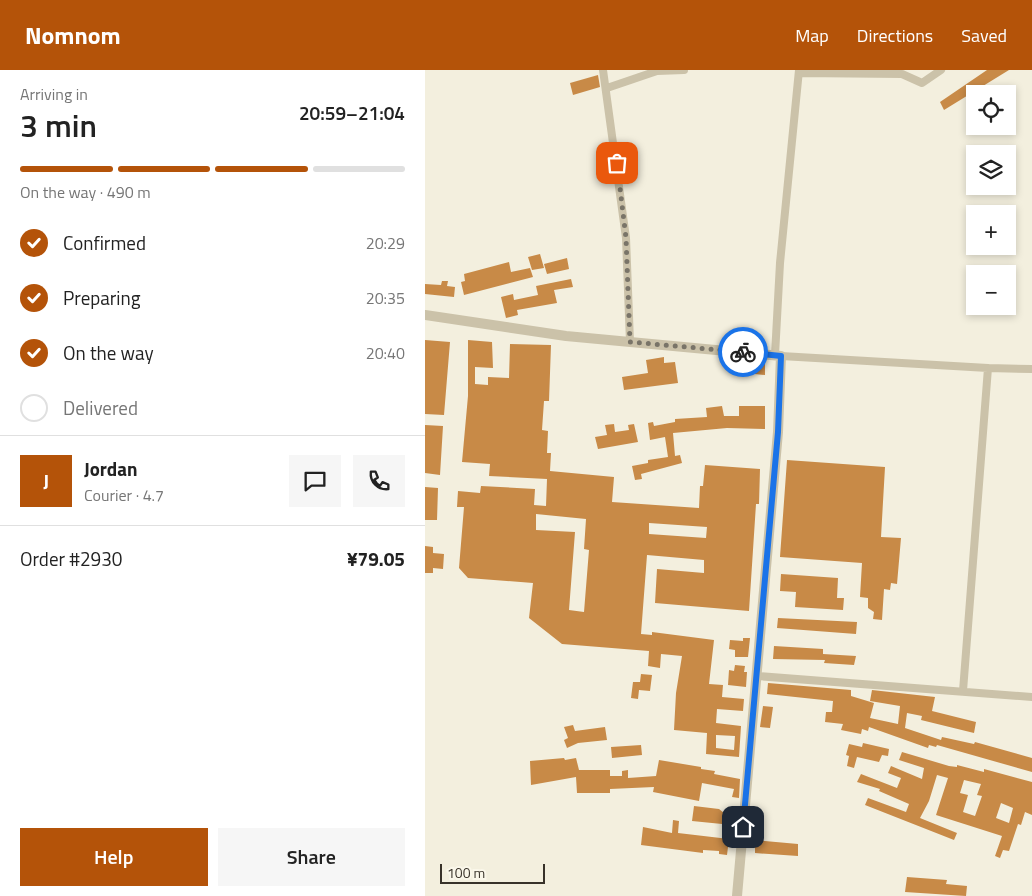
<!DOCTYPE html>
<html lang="en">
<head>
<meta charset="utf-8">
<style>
	:root { --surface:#fff; --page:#f6f6f6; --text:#222; --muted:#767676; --line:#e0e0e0; --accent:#b45309 }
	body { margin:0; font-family:"Titillium Web",sans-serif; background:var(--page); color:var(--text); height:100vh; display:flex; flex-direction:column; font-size:19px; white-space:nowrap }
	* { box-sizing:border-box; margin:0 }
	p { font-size:16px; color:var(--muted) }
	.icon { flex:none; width:28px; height:28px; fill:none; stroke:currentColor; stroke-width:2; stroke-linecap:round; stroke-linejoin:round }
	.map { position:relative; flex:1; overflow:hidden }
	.sheet { display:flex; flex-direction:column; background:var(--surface); width:425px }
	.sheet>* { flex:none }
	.fabs { position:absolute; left:541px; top:15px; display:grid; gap:10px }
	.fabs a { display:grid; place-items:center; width:50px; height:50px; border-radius:0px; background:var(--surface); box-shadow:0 2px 8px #0003; font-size:25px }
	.scale { position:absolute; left:15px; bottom:12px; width:105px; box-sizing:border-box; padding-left:5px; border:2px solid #383229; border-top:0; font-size:14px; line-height:18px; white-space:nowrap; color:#383229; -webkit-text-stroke:4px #faf7ea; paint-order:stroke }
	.pin { position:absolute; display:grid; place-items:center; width:42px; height:42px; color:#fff; margin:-21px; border-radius:10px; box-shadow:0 2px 8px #0006 }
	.courier { position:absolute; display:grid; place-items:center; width:50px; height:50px; margin:-25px; border:4px solid #1a73e8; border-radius:50%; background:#fff; color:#222; box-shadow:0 1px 6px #0007 }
	.head em { font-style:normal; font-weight:600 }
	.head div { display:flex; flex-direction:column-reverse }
	.head { display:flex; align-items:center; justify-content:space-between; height:85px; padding:0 20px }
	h1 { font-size:32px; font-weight:600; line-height:38px }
	.bar { display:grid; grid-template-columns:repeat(4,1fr); gap:8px 5px; align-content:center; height:60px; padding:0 20px }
	.bar i { height:6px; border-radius:4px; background:var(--line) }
	.bar .current { background:var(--accent) }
	.bar p { grid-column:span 4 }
	.line { display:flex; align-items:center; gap:12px; padding:0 20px; border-top:1px solid var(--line) }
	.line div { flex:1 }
	.round { display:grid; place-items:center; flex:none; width:52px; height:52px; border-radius:0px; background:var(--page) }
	ol { padding:0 20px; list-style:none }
	li { display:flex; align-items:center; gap:15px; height:55px }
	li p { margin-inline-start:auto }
	li .icon { padding:5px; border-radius:50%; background:var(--accent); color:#fff; stroke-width:4 }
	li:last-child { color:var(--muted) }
	li i { width:28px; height:28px; border:2px solid var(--line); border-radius:50% }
	.button { display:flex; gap:10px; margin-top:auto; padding:10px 20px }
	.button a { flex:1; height:58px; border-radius:0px; background:var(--accent); color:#fff; font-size:20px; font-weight:600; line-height:58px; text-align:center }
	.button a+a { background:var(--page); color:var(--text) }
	header { display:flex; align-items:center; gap:30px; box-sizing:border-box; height:70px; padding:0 25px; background:var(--accent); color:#fff }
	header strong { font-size:24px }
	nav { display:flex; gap:28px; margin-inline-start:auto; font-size:18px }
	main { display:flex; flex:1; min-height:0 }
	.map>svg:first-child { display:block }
	.building { fill:#c88a47; fill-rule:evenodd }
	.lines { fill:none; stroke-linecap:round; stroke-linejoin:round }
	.minor { stroke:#cbc2a9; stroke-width:8 }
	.tertiary { stroke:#cbc2a9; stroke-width:10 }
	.done { stroke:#797468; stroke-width:5; stroke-dasharray:0 9 }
	.route { stroke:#1a73e8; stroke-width:6 }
</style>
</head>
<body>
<header>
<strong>Nomnom</strong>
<nav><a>Map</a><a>Directions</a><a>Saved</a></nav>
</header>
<main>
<section class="sheet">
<div class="head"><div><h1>3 min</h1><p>Arriving in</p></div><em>20:59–21:04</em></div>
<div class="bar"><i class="current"></i><i class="current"></i><i class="current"></i><i></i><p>On the way · 490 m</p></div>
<ol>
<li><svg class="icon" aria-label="check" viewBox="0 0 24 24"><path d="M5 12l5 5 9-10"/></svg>Confirmed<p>20:29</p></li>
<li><svg class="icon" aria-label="check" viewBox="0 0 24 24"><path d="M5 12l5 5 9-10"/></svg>Preparing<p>20:35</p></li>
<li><svg class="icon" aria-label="check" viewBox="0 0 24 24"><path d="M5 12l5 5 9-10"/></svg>On the way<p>20:40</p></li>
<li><i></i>Delivered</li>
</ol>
<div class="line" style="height:90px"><b class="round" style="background:var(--accent);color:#fff">J</b><div><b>Jordan</b><p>Courier · 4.7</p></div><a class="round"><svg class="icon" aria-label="chat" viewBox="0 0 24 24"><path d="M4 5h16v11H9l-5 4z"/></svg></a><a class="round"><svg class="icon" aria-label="phone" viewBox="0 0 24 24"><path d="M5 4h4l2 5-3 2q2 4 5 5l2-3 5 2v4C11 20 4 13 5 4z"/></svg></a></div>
<div class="line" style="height:65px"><div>Order #2930</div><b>¥79.05</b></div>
<div class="button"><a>Help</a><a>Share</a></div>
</section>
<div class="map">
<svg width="607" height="826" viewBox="0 0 607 826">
	<rect width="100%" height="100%" fill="#f3efde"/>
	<!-- building -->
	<path class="building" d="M 562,0 L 584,0 L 519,40 L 515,32 Z
		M 173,5 L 175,17 L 148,25 L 145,13 Z
		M 115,184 L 119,198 L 107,200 L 103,187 Z
		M 142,188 L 144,199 L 122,204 L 119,194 Z
		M 84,192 L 86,202 L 105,198 L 108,207 L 39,225 L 36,212 L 40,211 L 39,204 Z
		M 146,209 L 148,217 L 129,220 L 132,233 L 92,240 L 93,245 L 81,248 L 76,227 L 88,224 L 89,230 L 113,225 L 111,216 Z
		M 17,211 L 23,211 L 22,216 L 30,217 L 29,227 L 0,224 L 0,214 L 16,215 Z
		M 0,270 L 25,272 L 19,345 L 0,344 Z
		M 43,270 L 67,272 L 68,298 L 50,297 L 50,314 L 63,315 L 63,307 L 84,308 L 85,274 L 126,275 L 124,331 L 119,331 L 117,360 L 123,361 L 122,383 L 126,383 L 125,401 L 189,407 L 187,432 L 274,438 L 275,416 L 278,416 L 280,395 L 335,399 L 334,434 L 331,434 L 324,541 L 230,533 L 232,499 L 279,503 L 279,490 L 222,485 L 216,564 L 227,565 L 227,562 L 289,570 L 284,614 L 298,615 L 297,627 L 319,629 L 318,641 L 292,639 L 291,653 L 316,656 L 314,687 L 281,684 L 282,663 L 249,660 L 251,623 L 257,586 L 236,584 L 235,598 L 223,596 L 224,581 L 137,574 L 104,548 L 108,513 L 43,508 L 34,498 L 39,437 L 32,437 L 33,421 L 55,423 L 56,416 L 110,419 L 109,435 L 121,436 L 122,409 L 64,406 L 65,394 L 37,392 L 43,326 ZM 111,444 L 161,449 L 159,479 L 164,480 L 159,542 L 144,540 L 150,462 L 111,460 ZM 224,453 L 282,457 L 281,468 L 224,464 ZM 291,665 L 310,666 L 309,680 L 291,678 Z
		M 239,287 L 239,293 L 250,292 L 253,313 L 199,320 L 197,307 L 223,303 L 221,290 Z
		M 311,289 L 319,290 L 319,293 L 340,294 L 340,305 L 310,302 Z
		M 297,336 L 299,346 L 314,346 L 314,336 L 340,336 L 340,359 L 302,358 L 248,363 L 250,386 L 255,385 L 257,393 L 216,404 L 217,409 L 210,410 L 207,396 L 223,393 L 223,390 L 243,387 L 240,367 L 225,370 L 223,353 L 228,352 L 229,356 L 250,352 L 250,349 L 282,347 L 281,338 Z
		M 189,354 L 190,362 L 204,360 L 203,355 L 209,354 L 213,372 L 173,379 L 170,367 L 182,365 L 180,355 Z
		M 0,355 L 18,356 L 15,405 L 0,403 Z
		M 362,390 L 460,397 L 456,467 L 476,468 L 472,514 L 466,513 L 465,520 L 459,519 L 457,550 L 448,549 L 449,542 L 443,538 L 443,528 L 435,527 L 437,493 L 355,487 Z
		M 0,417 L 13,418 L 12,450 L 0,450 Z
		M 0,476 L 8,477 L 8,483 L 19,484 L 18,499 L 8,498 L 8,503 L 0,503 Z
		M 356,504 L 413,508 L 412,528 L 419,528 L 418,540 L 370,537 L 371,522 L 355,521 Z
		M 353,548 L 432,552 L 431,564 L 352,558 Z
		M 318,568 L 325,568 L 323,587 L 310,587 L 310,580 L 304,579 L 305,570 L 318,571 Z
		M 349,576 L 398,579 L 398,584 L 431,586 L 429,595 L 399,593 L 400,590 L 348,589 Z
		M 310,595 L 320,596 L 319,602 L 322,602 L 321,617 L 303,615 L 304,600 L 309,601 Z
		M 216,604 L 227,605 L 225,621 L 214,620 L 213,629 L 206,628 L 208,612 L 215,612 Z
		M 343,613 L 426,620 L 426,626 L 449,633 L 445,648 L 473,654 L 475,636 L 445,631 L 447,620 L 510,627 L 507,641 L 551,652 L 549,663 L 496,650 L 497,646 L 482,643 L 480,658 L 516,670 L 517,667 L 549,674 L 550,672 L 607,688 L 607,702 L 512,675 L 511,677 L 504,675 L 503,678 L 444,657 L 443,661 L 437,659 L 436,664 L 416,660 L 418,654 L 400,652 L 401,642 L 407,642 L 408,631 L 342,624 Z
		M 338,636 L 348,637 L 345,658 L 335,657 Z
		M 148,655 L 150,661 L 180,657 L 182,670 L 153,673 L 142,678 L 139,670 L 143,668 L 139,657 Z
		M 438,673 L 464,679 L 463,686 L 457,685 L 454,692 L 432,687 L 429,698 L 422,696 L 424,686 L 421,685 L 424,674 L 437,677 Z
		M 216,675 L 217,685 L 187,688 L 186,677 Z
		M 477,682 L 524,696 L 532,697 L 532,695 L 559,702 L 559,699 L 607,712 L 607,745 L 600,742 L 596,755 L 593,754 L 584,781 L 578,780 L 575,788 L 570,786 L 577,766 L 511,745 L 523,708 L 512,705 L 504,731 L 495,748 L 532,763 L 529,770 L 440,735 L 443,728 L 481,742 L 484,734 L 454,721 L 455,719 L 432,712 L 436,704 L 472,718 L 476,708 L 463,703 L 466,696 L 497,709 L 499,698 L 474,690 ZM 539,710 L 556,714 L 552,725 L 557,726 L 550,746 L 538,742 L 543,725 L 535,723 ZM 576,733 L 588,738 L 584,753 L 571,748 Z
		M 139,688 L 140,690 L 151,688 L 154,700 L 185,700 L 185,706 L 197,706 L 197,701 L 203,700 L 203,708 L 231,706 L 234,690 L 276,697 L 276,699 L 290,701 L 289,704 L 315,709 L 314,728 L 307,727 L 309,719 L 277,713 L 274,731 L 228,722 L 229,717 L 185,719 L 185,723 L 152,723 L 151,707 L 106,715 L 105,691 Z
		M 269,736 L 294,739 L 299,743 L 308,744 L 307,755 L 267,751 Z
		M 248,750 L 254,751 L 253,763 L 304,769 L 302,785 L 294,784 L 294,781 L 278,780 L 278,783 L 216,775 L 218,757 L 247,763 Z
		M 330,770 L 373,774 L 373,786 L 330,783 Z
		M 482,807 L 522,810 L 521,814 L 542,816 L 541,826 L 480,822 Z"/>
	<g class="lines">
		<!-- minor -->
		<path class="minor" d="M 178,0 L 201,168 L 205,272
			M 375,3 L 477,4 L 497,13 L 516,0
			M 182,18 L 232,1 L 259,0
			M 350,285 L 355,193 L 374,0
			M 356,286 L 563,298 L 538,621
			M 563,298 L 607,299
			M 332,606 L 607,627"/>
		<!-- tertiary -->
		<path class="tertiary" d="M 0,245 L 141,266 L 356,286 L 353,362 L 312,826"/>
	</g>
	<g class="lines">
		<!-- done -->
		<path class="done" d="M 192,93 L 201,168 L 205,272 L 318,282"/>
		<!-- route -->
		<path class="route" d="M 318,282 L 356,286 L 353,362 L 318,757"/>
	</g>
</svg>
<div class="fabs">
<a><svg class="icon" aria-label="locate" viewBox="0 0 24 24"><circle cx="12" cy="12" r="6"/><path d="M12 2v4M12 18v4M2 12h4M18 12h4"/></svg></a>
<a><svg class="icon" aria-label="layers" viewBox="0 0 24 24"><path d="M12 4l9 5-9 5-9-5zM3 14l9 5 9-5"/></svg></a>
<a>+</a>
<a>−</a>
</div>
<div class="scale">100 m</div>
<div class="pin" style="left:192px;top:93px;background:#ea580c"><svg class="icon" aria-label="bag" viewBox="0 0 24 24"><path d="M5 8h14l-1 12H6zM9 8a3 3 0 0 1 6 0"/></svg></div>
<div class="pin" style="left:318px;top:757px;background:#1f2937"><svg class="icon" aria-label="home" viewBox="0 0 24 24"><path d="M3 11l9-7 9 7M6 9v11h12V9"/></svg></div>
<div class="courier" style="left:318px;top:282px"><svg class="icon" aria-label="bike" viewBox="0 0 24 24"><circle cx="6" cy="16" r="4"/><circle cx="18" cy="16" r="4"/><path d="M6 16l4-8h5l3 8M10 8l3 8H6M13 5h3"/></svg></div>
</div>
</main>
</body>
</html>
